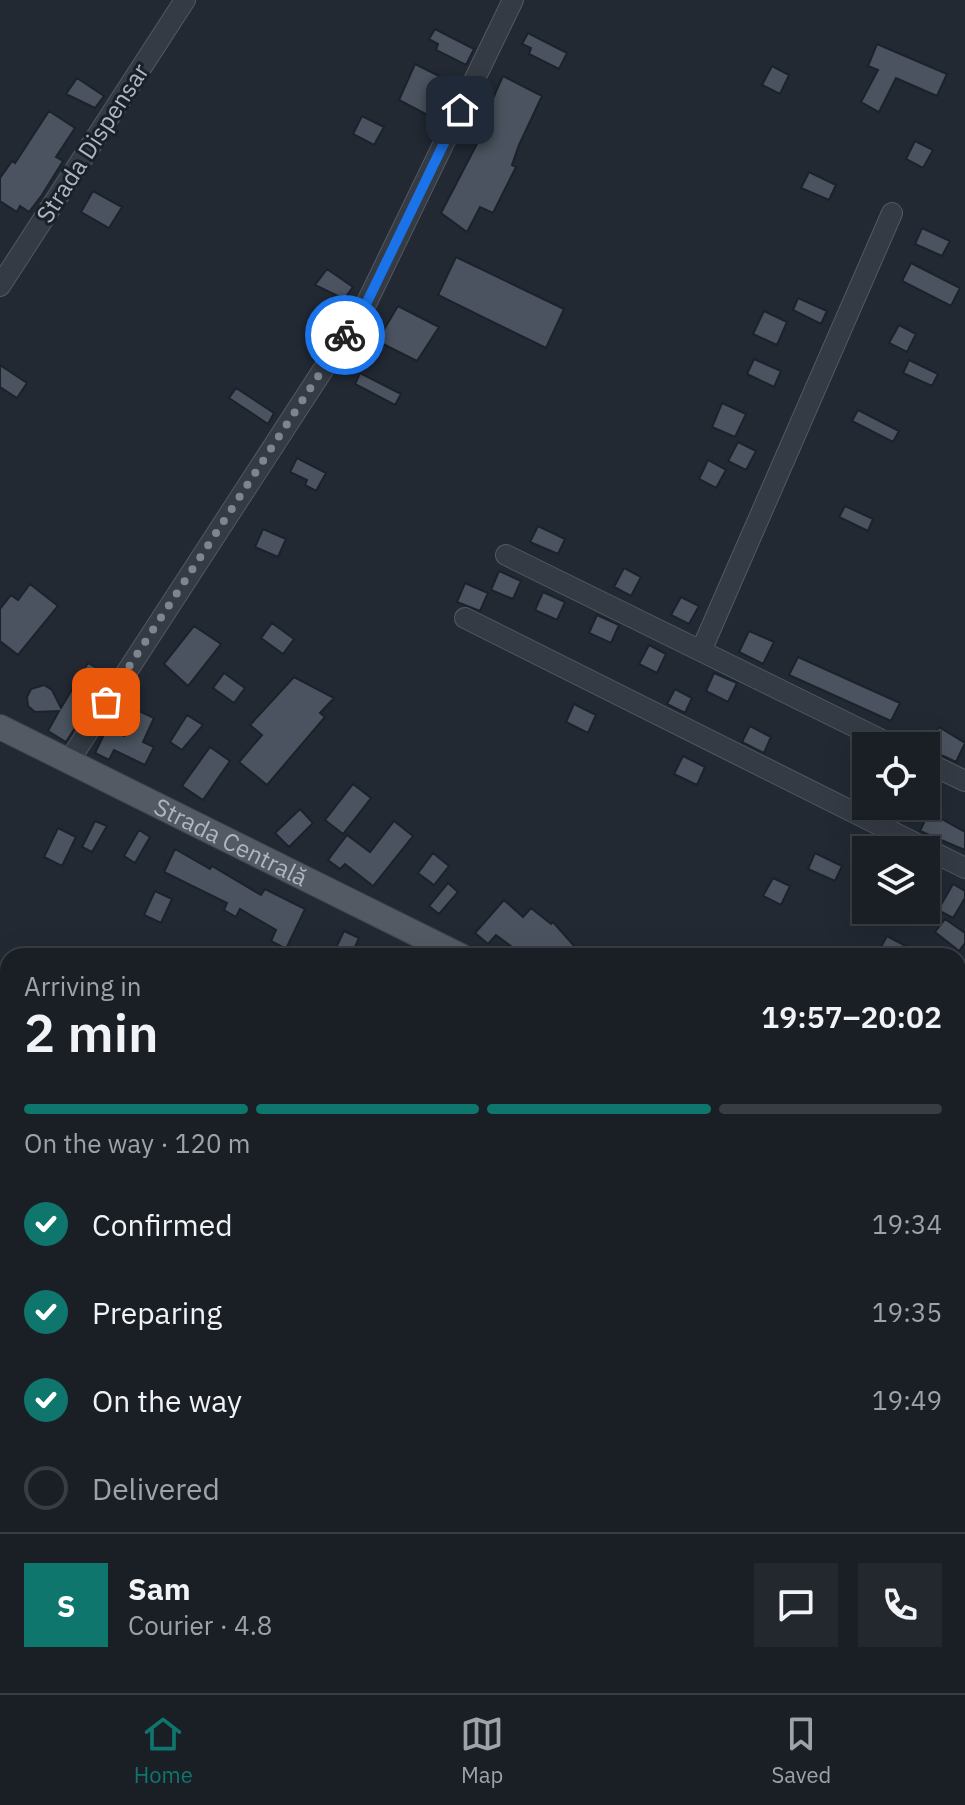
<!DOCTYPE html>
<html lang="en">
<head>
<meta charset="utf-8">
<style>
	:root { --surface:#1a1f26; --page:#23272e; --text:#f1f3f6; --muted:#9fa2a7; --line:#383d43; --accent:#0f766e }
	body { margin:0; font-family:"IBM Plex Sans",sans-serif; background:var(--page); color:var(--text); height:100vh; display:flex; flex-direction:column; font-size:30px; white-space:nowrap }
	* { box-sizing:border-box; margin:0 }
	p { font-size:26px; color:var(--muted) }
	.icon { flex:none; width:44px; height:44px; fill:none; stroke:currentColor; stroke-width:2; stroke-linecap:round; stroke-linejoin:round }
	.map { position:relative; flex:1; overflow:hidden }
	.details { position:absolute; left:0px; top:948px; width:966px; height:746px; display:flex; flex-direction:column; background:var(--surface); border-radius:24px 24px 0 0; box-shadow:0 8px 32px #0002,0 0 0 2px var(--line) }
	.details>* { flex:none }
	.tools { position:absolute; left:852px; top:732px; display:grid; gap:16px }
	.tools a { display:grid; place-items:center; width:88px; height:88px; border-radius:0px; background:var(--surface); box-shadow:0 8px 32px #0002,0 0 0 2px var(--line); font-size:40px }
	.pin { position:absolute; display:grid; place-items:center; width:68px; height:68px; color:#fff; margin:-34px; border-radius:16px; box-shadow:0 4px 12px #0006 }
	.courier { position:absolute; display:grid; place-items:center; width:80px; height:80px; margin:-40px; border:6px solid #1a73e8; border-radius:50%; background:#fff; color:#222; box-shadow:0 2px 10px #0007 }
	.head em { font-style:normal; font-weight:600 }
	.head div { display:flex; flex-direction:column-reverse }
	.head { display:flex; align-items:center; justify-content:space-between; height:136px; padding:0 24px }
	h1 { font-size:52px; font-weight:600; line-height:60px }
	.bar { display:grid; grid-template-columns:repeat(4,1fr); gap:12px 8px; align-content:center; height:96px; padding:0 24px }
	.bar i { height:10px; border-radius:6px; background:var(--line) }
	.bar .on { background:var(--accent) }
	.bar p { grid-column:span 4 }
	.line { display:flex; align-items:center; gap:20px; padding:0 24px; border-top:2px solid var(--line) }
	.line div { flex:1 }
	.round { display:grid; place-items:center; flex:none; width:84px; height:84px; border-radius:0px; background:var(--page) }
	ol { padding:0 24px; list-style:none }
	li { display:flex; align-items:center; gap:24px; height:88px }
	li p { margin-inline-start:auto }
	li .icon { padding:8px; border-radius:50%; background:var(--accent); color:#fff; stroke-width:4 }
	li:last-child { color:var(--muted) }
	li i { width:44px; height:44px; border:4px solid var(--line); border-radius:50% }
	.tab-bar { display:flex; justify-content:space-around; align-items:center; height:112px; border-top:2px solid var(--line); background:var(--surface); font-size:22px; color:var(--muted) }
	.tab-bar a { display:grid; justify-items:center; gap:4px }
	.tab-bar .on { color:var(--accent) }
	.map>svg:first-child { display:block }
	.green { fill:#273838 }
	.water { fill:#39475b }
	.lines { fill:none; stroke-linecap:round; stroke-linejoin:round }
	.stream { stroke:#39475b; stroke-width:4 }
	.building { fill:#4a535f; stroke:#1c222b; stroke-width:2 }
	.minor-casing { stroke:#525962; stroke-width:22 }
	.major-casing { stroke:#3e444e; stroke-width:26 }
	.minor { stroke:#353b44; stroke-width:20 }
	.major { stroke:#535a64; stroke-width:24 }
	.done { stroke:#7e858f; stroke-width:8; stroke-dasharray:0 14.4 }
	.route { stroke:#1a73e8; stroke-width:10 }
	.labels { text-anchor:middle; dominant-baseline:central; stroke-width:6; stroke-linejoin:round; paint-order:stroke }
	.street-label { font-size:24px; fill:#afb6c1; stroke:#1a2028 }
</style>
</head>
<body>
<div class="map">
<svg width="965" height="1693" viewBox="0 0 965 1693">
	<rect width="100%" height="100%" fill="#222933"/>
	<!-- green -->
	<path class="green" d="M 8,1179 L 8,1628 L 0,1626 L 0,1181 Z
		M 958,1588 L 965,1595 L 965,1693 L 199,1693 L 182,1686 L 958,1686 Z"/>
	<!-- water -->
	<path class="water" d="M 0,1626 L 8,1628 L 8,1686 L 182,1686 L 199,1693 L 0,1693 Z"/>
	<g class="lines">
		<!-- stream -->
		<path class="stream" d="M 958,1192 L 965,1176
			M 602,1693 L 606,1686"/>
	</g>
	<!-- building -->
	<path class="building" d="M 435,29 L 474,49 L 466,65 L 436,50 L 438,44 L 429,39 Z
		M 528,33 L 567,53 L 559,69 L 529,54 L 531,48 L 522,44 Z
		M 877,44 L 947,74 L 937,96 L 896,78 L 879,112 L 861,102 L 878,70 L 868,66 Z
		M 415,64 L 455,84 L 439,121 L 399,100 Z
		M 772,66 L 789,75 L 780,94 L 762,85 Z
		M 503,76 L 542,96 L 519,145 L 512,165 L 516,167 L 493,213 L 480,207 L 467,232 L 441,213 L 480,138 L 476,136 Z
		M 77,78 L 104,96 L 95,108 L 66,94 Z
		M 49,111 L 75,128 L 56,157 L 63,161 L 42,195 L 29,212 L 20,206 L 17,212 L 0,201 L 0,178 L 12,161 L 15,163 Z
		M 362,116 L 384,127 L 374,145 L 353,134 Z
		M 915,141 L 933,150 L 923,168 L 906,159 Z
		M 809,172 L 836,185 L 829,200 L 801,188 Z
		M 93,191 L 122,207 L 109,228 L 81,212 Z
		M 922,228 L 950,241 L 942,256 L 915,244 Z
		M 456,257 L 564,309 L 546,348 L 438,295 Z
		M 911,263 L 960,288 L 951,306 L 902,281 Z
		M 327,269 L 353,287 L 344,299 L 315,285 Z
		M 798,298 L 827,311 L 821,324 L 793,310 Z
		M 398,306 L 439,327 L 417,361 L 377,341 Z
		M 764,311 L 787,322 L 777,345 L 753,334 Z
		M 899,325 L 916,334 L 907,352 L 889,343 Z
		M 754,359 L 781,371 L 774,387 L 747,374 Z
		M 909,360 L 938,374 L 932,386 L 903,373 Z
		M 0,365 L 27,383 L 17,398 L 0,387 Z
		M 360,373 L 401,394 L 395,405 L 355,384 Z
		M 236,388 L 274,413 L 268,424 L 229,398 Z
		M 722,403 L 746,414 L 735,437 L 712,427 Z
		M 858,410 L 899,431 L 893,442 L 852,421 Z
		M 738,442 L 756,451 L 746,470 L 728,461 Z
		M 297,458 L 326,473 L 316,491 L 305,485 L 307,480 L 290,472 Z
		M 708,460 L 726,470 L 716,488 L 699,479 Z
		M 845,506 L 873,519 L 868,531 L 839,517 Z
		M 538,526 L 565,539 L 558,554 L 530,542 Z
		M 263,529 L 286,539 L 278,557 L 255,547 Z
		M 624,568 L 641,577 L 631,596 L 614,587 Z
		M 499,571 L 521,581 L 513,599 L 491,590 Z
		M 465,583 L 488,593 L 480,611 L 457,602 Z
		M 30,584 L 58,606 L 18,655 L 0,641 L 0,609 L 11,595 L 18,600 Z
		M 543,592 L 565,602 L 557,620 L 535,610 Z
		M 681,597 L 699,606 L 689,624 L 671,615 Z
		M 597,615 L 619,625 L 611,643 L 589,633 Z
		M 272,623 L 294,639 L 283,654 L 261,638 Z
		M 194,626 L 221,644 L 188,686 L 164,664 Z
		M 749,631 L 774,642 L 763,664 L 739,652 Z
		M 649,645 L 666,654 L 657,673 L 639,664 Z
		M 798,657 L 900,703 L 891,721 L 789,675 Z
		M 88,663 L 109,675 L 66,742 L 48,731 L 59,711 L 35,712 L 28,706 L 27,697 L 31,689 L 44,685 L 52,690 L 61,708 Z
		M 224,673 L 245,688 L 234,703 L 213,688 Z
		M 714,673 L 737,683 L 728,702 L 706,691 Z
		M 294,677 L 334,698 L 320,713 L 325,717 L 267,785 L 239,762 L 262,735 L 250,725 Z
		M 675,689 L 692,698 L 685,713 L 667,704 Z
		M 574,704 L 596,715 L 588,733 L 566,722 Z
		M 137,710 L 154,718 L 143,742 L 154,747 L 145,765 L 114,750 L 109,760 L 95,753 L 107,728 L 124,736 Z
		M 187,715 L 203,725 L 182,750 L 170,742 Z
		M 750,726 L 771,737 L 764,753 L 742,742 Z
		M 939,727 L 965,743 L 956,762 L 926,748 Z
		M 210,747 L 230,761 L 203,800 L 182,786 Z
		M 683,756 L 705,767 L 697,785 L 674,774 Z
		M 353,784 L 371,798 L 343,834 L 325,820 Z
		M 300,809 L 313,823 L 289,847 L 275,833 Z
		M 929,812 L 965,832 L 965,850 L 920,831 Z
		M 95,821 L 107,826 L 92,852 L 82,847 Z
		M 394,821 L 413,836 L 373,886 L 345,864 L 340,869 L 328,860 L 347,835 L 370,852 Z
		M 58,828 L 76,837 L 62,866 L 44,857 Z
		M 139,830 L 150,837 L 135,863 L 124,856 Z
		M 175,849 L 210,869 L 212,866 L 261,895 L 265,889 L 305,909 L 286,949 L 271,941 L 276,930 L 240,909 L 236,917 L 224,910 L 227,903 L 164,872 Z
		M 433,853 L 449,866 L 434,885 L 418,873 Z
		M 815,853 L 842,866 L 835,881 L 808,869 Z
		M 773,878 L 790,886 L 781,905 L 763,896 Z
		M 448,883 L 458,892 L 439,914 L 429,906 Z
		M 953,884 L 965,891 L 965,898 L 953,918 L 938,910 Z
		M 155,891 L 172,899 L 161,923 L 144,915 Z
		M 504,900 L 523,917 L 531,908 L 551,924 L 553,922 L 583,956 L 524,956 L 496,935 L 488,944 L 475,933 Z
		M 945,919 L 965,933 L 965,943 L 959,951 L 935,932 Z
		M 344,931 L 359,938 L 351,956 L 332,956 Z
		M 887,936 L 904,945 L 899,956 L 876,956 Z"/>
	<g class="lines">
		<defs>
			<path id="minor" d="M 0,286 L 185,0
				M 506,555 L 894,746
				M 465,618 L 965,868
				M 701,651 L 892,213
				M 69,761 L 367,302 L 513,0
				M 926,762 L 965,781
				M 0,1417 L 8,1419
				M 0,1450 L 8,1461
				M 809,1686 L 821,1693"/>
			<g id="major">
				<path id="s1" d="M 0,727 L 461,956"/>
				<path d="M 958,1200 L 965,1204"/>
			</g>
		</defs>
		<!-- minor casing -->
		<use href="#minor" class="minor-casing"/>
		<!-- major casing -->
		<use href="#major" class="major-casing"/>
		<!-- minor -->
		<use href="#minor" class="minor"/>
		<!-- major -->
		<use href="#major" class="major"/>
	</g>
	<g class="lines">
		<!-- done -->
		<path class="done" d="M 106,702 L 345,335"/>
		<!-- route -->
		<path class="route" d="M 345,335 L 367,302 L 460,110"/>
	</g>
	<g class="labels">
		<!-- street labels -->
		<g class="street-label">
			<text transform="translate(92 143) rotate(-57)">Strada Dispensar</text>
			<text stroke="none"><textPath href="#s1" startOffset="258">Strada Centrală</textPath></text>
		</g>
	</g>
</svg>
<div class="tools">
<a><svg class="icon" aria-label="locate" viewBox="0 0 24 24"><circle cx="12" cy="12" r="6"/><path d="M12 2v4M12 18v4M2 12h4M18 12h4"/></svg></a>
<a><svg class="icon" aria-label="layers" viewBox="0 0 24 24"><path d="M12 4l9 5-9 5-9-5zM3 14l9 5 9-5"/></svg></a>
</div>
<div class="pin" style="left:106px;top:702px;background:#ea580c"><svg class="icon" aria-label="bag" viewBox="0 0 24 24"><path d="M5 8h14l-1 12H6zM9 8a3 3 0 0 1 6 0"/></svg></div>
<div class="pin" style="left:460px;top:110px;background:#1f2937"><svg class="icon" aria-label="home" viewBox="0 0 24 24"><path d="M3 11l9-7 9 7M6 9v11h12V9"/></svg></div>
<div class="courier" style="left:345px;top:335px"><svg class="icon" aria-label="bike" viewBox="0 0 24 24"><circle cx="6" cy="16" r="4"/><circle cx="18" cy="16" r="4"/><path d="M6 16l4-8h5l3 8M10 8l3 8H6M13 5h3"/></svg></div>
<section class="details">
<div class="head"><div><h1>2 min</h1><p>Arriving in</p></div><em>19:57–20:02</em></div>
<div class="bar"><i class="on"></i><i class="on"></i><i class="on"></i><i></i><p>On the way · 120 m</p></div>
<ol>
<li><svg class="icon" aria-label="check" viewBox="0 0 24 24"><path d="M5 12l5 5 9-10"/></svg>Confirmed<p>19:34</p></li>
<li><svg class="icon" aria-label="check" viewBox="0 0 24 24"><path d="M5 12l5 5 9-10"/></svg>Preparing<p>19:35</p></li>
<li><svg class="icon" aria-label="check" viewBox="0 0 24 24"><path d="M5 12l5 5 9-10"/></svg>On the way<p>19:49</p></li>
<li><i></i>Delivered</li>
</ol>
<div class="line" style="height:144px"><b class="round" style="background:var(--accent);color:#fff">S</b><div><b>Sam</b><p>Courier · 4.8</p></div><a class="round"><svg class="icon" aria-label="chat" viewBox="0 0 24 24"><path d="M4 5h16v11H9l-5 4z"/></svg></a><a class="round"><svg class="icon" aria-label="phone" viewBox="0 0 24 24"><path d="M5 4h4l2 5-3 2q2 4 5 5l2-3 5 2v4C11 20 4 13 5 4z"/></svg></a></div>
</section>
</div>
<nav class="tab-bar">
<a class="on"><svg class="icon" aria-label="home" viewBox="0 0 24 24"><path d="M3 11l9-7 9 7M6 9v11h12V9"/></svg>Home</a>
<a><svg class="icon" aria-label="map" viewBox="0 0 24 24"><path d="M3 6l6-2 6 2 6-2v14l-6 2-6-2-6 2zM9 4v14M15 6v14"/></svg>Map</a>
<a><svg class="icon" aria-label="saved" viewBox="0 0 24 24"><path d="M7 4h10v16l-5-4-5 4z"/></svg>Saved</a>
</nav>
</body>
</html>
